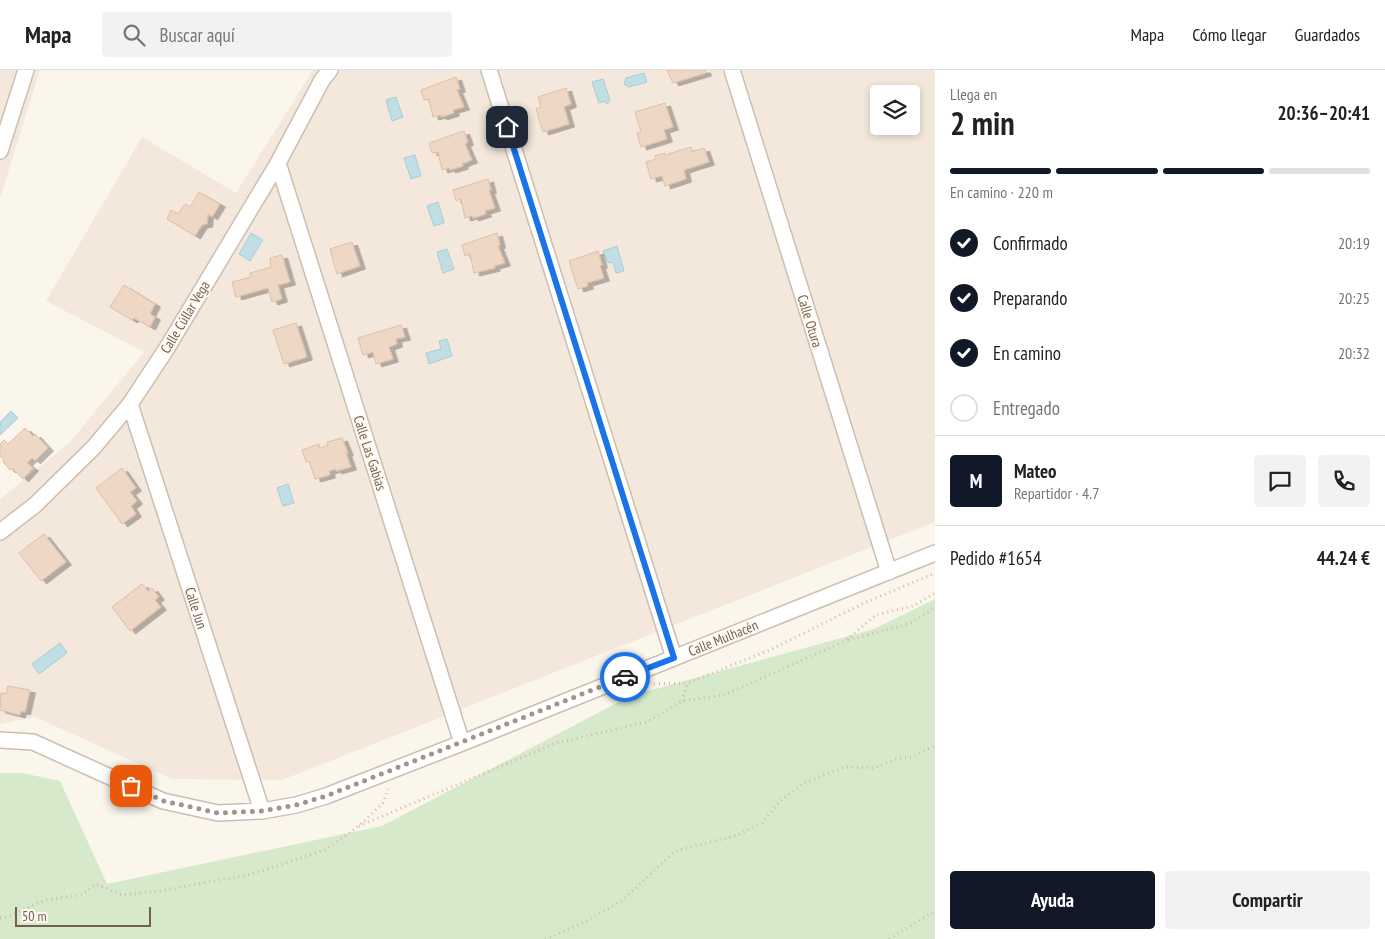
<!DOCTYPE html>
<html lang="es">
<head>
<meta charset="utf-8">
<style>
	:root { --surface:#fff; --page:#f2f2f2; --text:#222; --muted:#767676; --line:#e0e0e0; --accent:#111827 }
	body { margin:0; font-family:"PT Sans Narrow",sans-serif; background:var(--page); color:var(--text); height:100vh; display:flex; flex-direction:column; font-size:19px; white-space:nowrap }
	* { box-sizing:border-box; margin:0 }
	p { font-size:16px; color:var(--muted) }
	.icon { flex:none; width:28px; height:28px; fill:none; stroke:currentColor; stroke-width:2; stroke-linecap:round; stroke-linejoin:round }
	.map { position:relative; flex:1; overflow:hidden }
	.side { display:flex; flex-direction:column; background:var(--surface); width:450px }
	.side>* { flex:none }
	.controls { position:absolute; left:870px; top:15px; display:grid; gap:10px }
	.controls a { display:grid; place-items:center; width:50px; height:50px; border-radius:5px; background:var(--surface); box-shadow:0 2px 8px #0003; font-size:25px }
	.scale { position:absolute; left:15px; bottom:12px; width:136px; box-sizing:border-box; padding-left:5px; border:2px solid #765e50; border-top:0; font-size:14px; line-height:18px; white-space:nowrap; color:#765e50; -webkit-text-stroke:4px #fefaf2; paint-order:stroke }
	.pin { position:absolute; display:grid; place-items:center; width:42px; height:42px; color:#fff; margin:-21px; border-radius:10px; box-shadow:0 2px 8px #0006 }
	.courier { position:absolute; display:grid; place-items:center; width:50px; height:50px; margin:-25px; border:4px solid #1a73e8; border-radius:50%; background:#fff; color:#222; box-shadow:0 1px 6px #0007 }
	.head em { font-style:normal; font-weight:800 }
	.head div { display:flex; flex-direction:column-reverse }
	.head { display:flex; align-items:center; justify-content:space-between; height:85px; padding:0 15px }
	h1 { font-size:32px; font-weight:800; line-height:38px }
	.bar { display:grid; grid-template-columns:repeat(4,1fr); gap:8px 5px; align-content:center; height:60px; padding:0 15px }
	.bar i { height:6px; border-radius:4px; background:var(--line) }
	.bar .current { background:var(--accent) }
	.bar p { grid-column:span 4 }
	.line { display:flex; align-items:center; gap:12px; padding:0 15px; border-top:1px solid var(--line) }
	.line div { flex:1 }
	.round { display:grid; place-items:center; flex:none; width:52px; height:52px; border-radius:5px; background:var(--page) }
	ol { padding:0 15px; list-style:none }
	li { display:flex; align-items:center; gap:15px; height:55px }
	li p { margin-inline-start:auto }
	li .icon { padding:5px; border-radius:50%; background:var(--accent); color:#fff; stroke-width:4 }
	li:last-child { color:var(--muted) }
	li i { width:28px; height:28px; border:2px solid var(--line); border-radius:50% }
	.cta { display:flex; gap:10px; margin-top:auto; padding:10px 15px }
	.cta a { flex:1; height:58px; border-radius:5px; background:var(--accent); color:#fff; font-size:20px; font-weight:800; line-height:58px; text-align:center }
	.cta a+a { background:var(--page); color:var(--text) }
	header { display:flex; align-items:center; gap:30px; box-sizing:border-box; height:70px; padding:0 25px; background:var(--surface); border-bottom:1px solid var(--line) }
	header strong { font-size:24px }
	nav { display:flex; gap:28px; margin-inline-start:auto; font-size:18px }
	.search { width:350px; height:45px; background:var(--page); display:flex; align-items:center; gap:12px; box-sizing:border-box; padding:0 18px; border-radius:5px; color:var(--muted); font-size:19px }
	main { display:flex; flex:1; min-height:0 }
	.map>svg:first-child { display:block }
	.residential { fill:#f3e8db; fill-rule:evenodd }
	.green { fill:#d6e9ca }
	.water { fill:#c1dee4; stroke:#a8cdd5 }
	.building { fill:#efd7c5; stroke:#e1bea7; filter:url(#shadow) }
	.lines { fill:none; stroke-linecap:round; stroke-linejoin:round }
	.minor-casing { stroke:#cdbeb2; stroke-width:18 }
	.path { stroke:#d5baa8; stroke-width:3; stroke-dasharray:1 4; stroke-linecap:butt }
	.minor { stroke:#fff; stroke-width:15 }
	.done { stroke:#a59387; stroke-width:5; stroke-dasharray:0 9 }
	.route { stroke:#1a73e8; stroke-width:6 }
	.labels { text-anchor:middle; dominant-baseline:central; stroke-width:4; stroke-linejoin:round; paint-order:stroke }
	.street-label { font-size:14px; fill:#765e50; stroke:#fefaf2 }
</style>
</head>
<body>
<header>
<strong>Mapa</strong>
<div class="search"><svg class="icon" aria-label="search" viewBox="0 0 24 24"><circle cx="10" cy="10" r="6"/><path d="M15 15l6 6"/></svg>Buscar aquí</div>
<nav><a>Mapa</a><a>Cómo llegar</a><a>Guardados</a></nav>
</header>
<main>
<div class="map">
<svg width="935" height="869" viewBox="0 0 935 869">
	<defs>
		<filter id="shadow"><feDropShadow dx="5.5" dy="3" stdDeviation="0" flood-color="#0004"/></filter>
	</defs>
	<rect width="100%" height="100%" fill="#fbf6ec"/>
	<!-- residential -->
	<path class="residential" d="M 0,0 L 40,0 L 0,128 Z
		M 313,0 L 935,0 L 935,452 L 282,710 L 172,709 L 35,647 L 0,654 L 0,429 L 70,372 L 144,282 L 46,231 L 142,67 L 236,123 ZM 879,24 L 911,24 L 911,56 L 879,56 Z"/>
	<!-- green -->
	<path class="green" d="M 935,529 L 935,869 L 0,869 L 0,703 L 22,703 L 60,711 L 107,814 L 382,756 L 630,626 L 874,559 Z"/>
	<!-- water -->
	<path class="water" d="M 644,3 L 647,12 L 629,17 L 624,14 L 626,8 Z
		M 603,9 L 610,30 L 607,34 L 604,31 L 599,33 L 592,12 Z
		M 396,27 L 403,47 L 392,51 L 386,30 Z
		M 415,85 L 421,106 L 411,109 L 404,88 Z
		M 438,132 L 444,153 L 434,156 L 427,136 Z
		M 251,163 L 263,170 L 250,191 L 239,184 Z
		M 617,176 L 624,201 L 616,203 L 613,192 L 608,193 L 603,181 Z
		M 447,179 L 454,199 L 443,203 L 437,182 Z
		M 447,269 L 452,286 L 429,294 L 426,283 L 441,279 L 439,271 Z
		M 11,341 L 18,348 L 0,365 L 0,352 Z
		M 288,414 L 294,433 L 283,436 L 277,418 Z
		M 60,573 L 67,583 L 39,604 L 32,594 Z"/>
	<!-- building -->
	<path class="building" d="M 667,0 L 705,0 L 706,3 L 673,13 Z
		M 456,7 L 460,19 L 457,20 L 464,37 L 453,40 L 454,43 L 441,47 L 441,45 L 433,47 L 429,29 L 424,30 L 421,20 Z
		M 566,18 L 571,34 L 564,37 L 569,54 L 543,62 L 536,39 L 541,37 L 538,27 Z
		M 665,33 L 673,57 L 664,60 L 667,69 L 641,77 L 637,63 L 641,62 L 635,42 Z
		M 464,61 L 468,72 L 465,74 L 472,90 L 462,94 L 463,96 L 450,100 L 449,98 L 442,100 L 438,82 L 432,83 L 429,73 Z
		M 691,77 L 692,82 L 704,78 L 709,92 L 684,100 L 686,109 L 665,116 L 662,106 L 651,109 L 646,92 L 656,89 L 655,86 L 665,83 L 666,86 L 669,85 L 668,84 Z
		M 488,109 L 491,120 L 489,121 L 495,138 L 485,141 L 486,144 L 473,148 L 472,146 L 465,148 L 461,129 L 456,131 L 453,120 Z
		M 199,122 L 220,134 L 212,147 L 208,144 L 207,154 L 202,155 L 195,166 L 167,149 L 171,140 L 178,144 L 185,134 L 190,137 Z
		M 497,163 L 500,175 L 498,176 L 505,193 L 494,196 L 495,198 L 474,203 L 470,184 L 465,186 L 462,175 Z
		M 352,172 L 360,196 L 337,204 L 330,179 Z
		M 598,181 L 602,195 L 600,196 L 604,208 L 587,213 L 588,216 L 578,219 L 569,191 Z
		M 282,185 L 290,212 L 278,215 L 282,229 L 272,232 L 268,218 L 236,227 L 232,212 L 251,207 L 250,203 L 271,197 L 270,188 Z
		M 124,215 L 155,234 L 150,244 L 155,247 L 150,257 L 134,248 L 132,250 L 110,237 Z
		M 296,253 L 307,287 L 284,294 L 273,260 Z
		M 401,255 L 405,267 L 396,269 L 397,274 L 389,277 L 393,289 L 376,294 L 373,282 L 363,285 L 358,268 Z
		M 25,358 L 33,366 L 35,364 L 48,378 L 35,391 L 32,388 L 27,393 L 33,398 L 23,409 L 12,398 L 10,400 L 3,392 L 4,390 L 0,386 L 0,374 L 4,370 L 8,374 Z
		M 342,368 L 348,383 L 346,383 L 351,397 L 336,401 L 336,399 L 329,401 L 330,405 L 315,409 L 309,391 L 306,392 L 302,380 L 319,374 L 320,378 L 328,375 L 327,372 Z
		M 122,398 L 136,418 L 130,422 L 137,431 L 131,436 L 136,444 L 122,454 L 96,418 Z
		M 44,464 L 66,492 L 41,511 L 19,483 Z
		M 142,514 L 148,521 L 152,518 L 159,527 L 155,530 L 161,537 L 130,561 L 112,537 Z
		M 8,616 L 30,620 L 25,642 L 21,641 L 20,645 L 0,640 L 1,623 L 6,624 Z"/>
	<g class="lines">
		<defs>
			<path id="minor" d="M 489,0 L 674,588
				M 732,0 L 889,502
				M 0,81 L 26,0
				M 278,93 L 462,673
				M 130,334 L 262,741
				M 0,462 L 35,435 L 94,377 L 130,334 L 167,278 L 278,93 L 322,10 L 330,0
				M 0,670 L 33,672 L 163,731 L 218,743 L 262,741 L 296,735 L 326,726 L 462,673 L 935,483"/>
		</defs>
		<!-- minor casing -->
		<use href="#minor" class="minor-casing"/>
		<!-- path -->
		<path class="path" d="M 848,570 L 909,554 L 935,538
			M 654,614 L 688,613 L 772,579 L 862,534 L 935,503
			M 682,631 L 688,613
			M 359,756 L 556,673 L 647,652 L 682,631 L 724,625 L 845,571 L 876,545 L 913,536 L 935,523
			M 0,848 L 7,847 L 45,830 L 82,825 L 96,814 L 122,825 L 160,821 L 252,804 L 325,780 L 359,756 L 383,733 L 388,719
			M 545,869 L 581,854 L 623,830 L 675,781 L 738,765 L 762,753 L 780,731 L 804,713 L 844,697 L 873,698 L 900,688 L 913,687 L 935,675
			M 889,869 L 930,844 L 935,842"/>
		<!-- minor -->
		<use href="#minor" class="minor"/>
	</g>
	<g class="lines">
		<!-- done -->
		<path class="done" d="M 131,716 L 164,731 L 218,743 L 262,741 L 296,735 L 326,726 L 625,607"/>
		<!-- route -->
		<path class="route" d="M 507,57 L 674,588 L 625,607"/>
	</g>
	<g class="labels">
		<!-- street labels -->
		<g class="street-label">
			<text transform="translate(185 247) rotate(-59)">Calle Cúllar Vega</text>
			<text transform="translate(810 251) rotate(73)">Calle Otura</text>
			<text transform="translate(370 383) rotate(72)">Calle Las Gabias</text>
			<text transform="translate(196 538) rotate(72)">Calle Jun</text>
			<text transform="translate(723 568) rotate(-22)">Calle Mulhacén</text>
		</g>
	</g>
</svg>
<div class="controls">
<a><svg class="icon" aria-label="layers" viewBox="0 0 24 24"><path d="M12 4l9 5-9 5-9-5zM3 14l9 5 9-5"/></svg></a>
</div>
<div class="scale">50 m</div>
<div class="pin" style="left:131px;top:716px;background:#ea580c"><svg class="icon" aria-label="bag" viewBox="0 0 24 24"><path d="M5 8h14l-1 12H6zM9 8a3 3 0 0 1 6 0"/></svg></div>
<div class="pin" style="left:507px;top:57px;background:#1f2937"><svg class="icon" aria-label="home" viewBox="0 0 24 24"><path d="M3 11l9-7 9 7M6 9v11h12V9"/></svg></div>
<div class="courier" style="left:625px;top:607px"><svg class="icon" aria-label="car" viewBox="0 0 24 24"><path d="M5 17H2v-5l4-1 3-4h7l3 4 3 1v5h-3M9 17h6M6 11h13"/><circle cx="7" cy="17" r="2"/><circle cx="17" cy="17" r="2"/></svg></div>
</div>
<section class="side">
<div class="head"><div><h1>2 min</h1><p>Llega en</p></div><em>20:36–20:41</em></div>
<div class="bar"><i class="current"></i><i class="current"></i><i class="current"></i><i></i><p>En camino · 220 m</p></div>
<ol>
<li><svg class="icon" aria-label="check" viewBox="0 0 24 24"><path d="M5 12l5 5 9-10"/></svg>Confirmado<p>20:19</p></li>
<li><svg class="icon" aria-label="check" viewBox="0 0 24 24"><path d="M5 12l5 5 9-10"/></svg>Preparando<p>20:25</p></li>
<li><svg class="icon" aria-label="check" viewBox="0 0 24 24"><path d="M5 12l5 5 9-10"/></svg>En camino<p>20:32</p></li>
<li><i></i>Entregado</li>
</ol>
<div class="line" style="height:90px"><b class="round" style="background:var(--accent);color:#fff">M</b><div><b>Mateo</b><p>Repartidor · 4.7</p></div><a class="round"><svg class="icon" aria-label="chat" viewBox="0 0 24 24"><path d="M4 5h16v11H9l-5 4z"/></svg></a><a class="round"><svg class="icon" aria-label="phone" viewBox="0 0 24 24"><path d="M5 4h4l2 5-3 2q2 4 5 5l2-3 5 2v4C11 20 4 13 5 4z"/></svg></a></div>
<div class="line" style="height:65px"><div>Pedido #1654</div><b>44.24 €</b></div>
<div class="cta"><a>Ayuda</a><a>Compartir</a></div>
</section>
</main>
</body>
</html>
